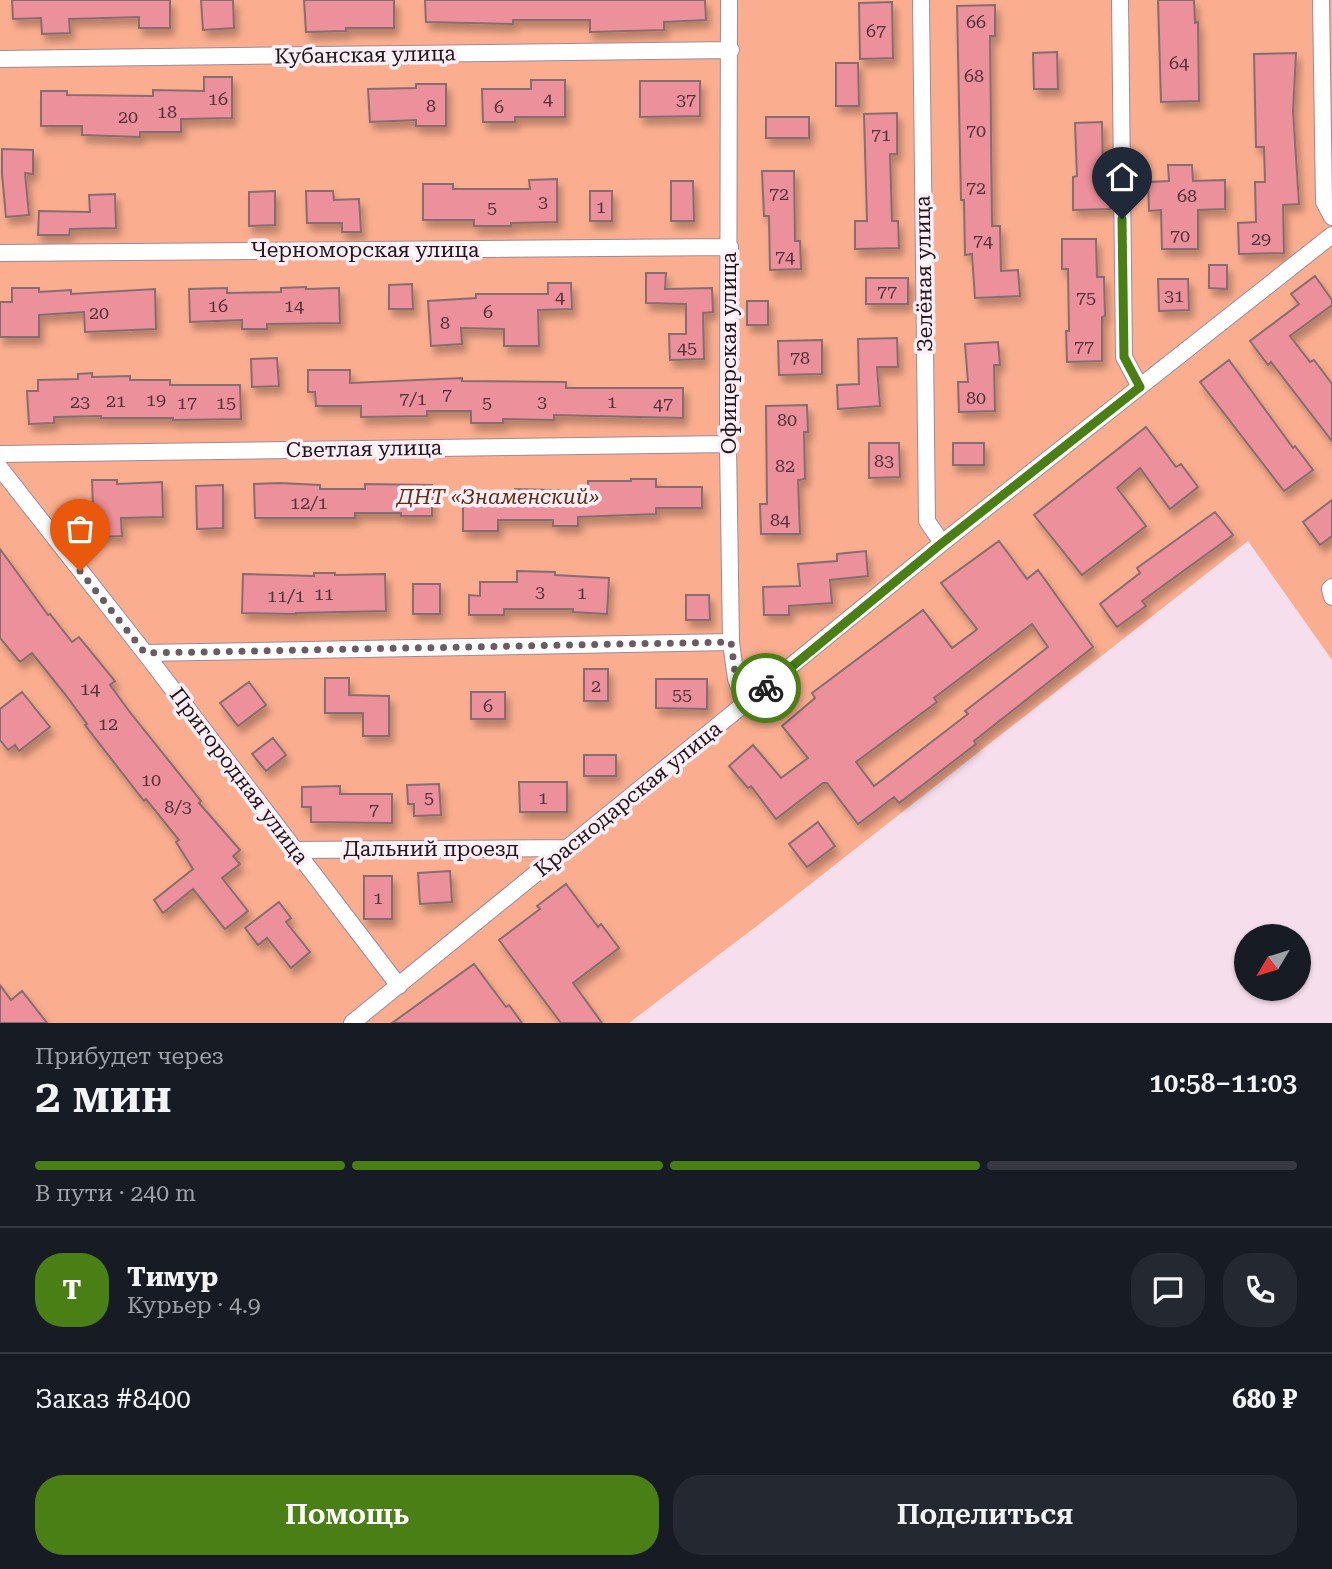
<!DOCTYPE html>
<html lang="ru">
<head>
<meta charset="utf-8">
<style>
	:root { --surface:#171b24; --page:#242831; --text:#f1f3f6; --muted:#9ea1a6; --line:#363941; --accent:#497f15 }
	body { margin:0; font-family:"Roboto Serif",serif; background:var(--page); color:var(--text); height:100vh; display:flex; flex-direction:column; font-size:26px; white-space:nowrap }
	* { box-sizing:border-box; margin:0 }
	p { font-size:23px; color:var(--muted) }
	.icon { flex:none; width:38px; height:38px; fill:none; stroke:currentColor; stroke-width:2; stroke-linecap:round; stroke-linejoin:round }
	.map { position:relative; height:1023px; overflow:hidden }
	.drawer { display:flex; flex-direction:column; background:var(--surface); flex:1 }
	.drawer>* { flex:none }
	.needle { width:46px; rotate:232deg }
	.controls { position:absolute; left:1234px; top:924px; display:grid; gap:14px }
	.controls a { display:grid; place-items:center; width:77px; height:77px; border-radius:50%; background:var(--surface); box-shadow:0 2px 5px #0004; font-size:35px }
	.pin { position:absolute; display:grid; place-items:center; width:60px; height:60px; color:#fff; margin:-72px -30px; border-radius:50% 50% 50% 0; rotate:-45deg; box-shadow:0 0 7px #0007 }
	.pin .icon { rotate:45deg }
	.courier { position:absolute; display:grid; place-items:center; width:70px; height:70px; margin:-35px; border:5px solid #497f15; border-radius:50%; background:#fff; color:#222; box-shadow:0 2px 9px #0007 }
	.overview em { font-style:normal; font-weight:600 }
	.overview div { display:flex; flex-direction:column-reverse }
	.overview { display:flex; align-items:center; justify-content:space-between; height:119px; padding:0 35px }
	h1 { font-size:46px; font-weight:600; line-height:52px }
	.bar { display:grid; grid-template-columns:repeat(4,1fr); gap:10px 7px; align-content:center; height:84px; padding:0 35px }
	.bar i { height:9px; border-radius:5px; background:var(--line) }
	.bar .current { background:var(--accent) }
	.bar p { grid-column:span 4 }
	.line { display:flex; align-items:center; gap:18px; padding:0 35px; border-top:2px solid var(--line) }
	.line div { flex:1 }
	.round { display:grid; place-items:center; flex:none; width:74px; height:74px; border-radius:28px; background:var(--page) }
	.primary-button { display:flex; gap:14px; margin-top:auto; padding:14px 35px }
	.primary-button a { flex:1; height:80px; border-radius:28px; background:var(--accent); color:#fff; font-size:28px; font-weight:600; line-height:80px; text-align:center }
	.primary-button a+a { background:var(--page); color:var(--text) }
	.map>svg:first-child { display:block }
	.green { fill:#fbae8f }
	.building { fill:#ec909b; stroke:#876d6f; stroke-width:2; fill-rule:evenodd; filter:url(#shadow) }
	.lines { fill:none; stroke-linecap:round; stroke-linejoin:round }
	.minor-casing { stroke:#9f8996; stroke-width:18 }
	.minor { stroke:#fff; stroke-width:16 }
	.done { stroke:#6a5c64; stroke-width:7; stroke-dasharray:0 12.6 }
	.route { stroke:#497f15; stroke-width:9 }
	.labels { text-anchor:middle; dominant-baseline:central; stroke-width:7; stroke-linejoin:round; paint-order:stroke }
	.number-label { font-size:18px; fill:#52343b }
	.street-label { font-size:21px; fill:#1e161b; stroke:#feeff7 }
	.park-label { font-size:21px; font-style:italic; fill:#622c15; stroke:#feeff7 }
</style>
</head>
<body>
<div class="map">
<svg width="1332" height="1023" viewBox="0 0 1332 1023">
	<defs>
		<filter id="shadow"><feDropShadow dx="4" dy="7" stdDeviation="3.5" flood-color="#0004"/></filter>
	</defs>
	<rect width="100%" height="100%" fill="#f7deed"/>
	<!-- green -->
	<path class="green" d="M 0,0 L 1332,0 L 1332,660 L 1248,541 L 762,922 L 629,1023 L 0,1023 Z"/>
	<!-- building -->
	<path class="building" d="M 12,0 L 170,0 L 170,28 L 139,28 L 139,17 L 69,19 L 70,33 L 42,34 L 41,18 L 13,19 Z
		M 201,0 L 233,0 L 234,28 L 203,30 Z
		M 304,0 L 394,0 L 394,28 L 346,28 L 346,31 L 306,32 Z
		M 425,0 L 705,0 L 706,20 L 664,22 L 664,30 L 590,32 L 590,20 L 513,20 L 513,24 L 426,22 Z
		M 1158,0 L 1194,0 L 1195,23 L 1198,22 L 1199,101 L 1161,102 Z
		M 892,2 L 893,58 L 860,59 L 859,3 Z
		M 995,5 L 995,36 L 990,36 L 992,226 L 1000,226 L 1001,271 L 1018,270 L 1020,296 L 975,298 L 972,254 L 965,255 L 964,200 L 961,200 L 957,6 Z
		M 1057,52 L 1058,89 L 1034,89 L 1033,53 Z
		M 1296,53 L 1293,111 L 1299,204 L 1283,205 L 1284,253 L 1239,254 L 1238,223 L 1256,222 L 1255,182 L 1265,182 L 1264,147 L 1256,147 L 1254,54 Z
		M 836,63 L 858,63 L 859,106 L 836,106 Z
		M 204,77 L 232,77 L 232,118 L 181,119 L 181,132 L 140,132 L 140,137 L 82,135 L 82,126 L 41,126 L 41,91 L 67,91 L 67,95 L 153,96 L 153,90 L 204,91 Z
		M 531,80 L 565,80 L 565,117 L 515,117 L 515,122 L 483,122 L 482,89 L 531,89 Z
		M 640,81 L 700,81 L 700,116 L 640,117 Z
		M 416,84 L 446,84 L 446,126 L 416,126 L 416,120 L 370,122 L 368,89 L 416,88 Z
		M 897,113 L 897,154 L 890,154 L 892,221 L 898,221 L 899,248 L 855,249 L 855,221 L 867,221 L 864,114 Z
		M 766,117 L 809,117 L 809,138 L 766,138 Z
		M 1102,122 L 1103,176 L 1109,176 L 1110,209 L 1073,210 L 1073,177 L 1077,176 L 1075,123 Z
		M 2,149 L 33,150 L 33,174 L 25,173 L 29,215 L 6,217 L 2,174 Z
		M 1168,165 L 1192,165 L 1193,181 L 1225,180 L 1225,209 L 1198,210 L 1198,249 L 1162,249 L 1161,210 L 1149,211 L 1148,182 L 1169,181 Z
		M 762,171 L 794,171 L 795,241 L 800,241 L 801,269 L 770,270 L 769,216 L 764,216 Z
		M 557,179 L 557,222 L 511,223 L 511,226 L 474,226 L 474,220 L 423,220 L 423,184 L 453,184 L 453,189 L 530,189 L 529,180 Z
		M 671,181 L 693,181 L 694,221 L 671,221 Z
		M 275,191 L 275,225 L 249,226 L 249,192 Z
		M 306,191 L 333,191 L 334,200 L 359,199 L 361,232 L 342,232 L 342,223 L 307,223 Z
		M 590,191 L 612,191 L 612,221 L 590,221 Z
		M 115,194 L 116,228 L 70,229 L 69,235 L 38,235 L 39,211 L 90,212 L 89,195 Z
		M 1062,239 L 1096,239 L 1097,277 L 1104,277 L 1105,316 L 1102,317 L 1102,361 L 1067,362 L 1066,331 L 1069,331 L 1068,269 L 1062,269 Z
		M 1209,265 L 1227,265 L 1227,289 L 1209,288 Z
		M 646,273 L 666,273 L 665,289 L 712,288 L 713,312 L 703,313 L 704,359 L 670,360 L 669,334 L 686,334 L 686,304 L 646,303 Z
		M 1315,276 L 1332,300 L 1332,305 L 1290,336 L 1310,362 L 1314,360 L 1332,384 L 1332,441 L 1271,362 L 1268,365 L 1250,341 L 1299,304 L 1291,294 Z
		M 866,278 L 908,278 L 908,304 L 866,304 Z
		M 1158,279 L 1188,279 L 1189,310 L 1159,311 Z
		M 548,283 L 571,283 L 572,309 L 538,310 L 539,346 L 504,346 L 504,329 L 461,328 L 462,344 L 431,346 L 428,301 L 476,298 L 476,294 L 548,294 Z
		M 412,284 L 413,309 L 389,309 L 389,285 Z
		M 306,287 L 306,289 L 339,288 L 340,323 L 267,324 L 267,329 L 242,329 L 242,320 L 190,322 L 189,289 L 227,288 L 227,293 L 281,292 L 281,288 Z
		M 12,288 L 39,288 L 39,292 L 71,290 L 71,294 L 155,289 L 156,329 L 85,332 L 84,312 L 39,315 L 39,337 L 0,337 L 0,302 L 12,302 Z
		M 747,301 L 768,301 L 768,325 L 747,325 Z
		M 897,338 L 898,367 L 877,367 L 880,406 L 838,409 L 837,385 L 859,384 L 858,339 Z
		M 822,340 L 822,374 L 779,375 L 778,341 Z
		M 998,342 L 1000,365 L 994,365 L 995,411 L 959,412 L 958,382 L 968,382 L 965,344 Z
		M 277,358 L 279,386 L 252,387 L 251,359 Z
		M 1229,360 L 1293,448 L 1295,446 L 1313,470 L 1284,491 L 1200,382 Z
		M 308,370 L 350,370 L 350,383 L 462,378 L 462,381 L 566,382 L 566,388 L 683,388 L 683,418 L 554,415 L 554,420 L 503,419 L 503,423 L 471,423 L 471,411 L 427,411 L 427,416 L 361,417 L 361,406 L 316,406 L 315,392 L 308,392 Z
		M 92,373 L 92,377 L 130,376 L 130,380 L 170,380 L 170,385 L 240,385 L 241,419 L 173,420 L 173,418 L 101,418 L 101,416 L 54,417 L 54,423 L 29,424 L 27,391 L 38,391 L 38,380 L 78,379 L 78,374 Z
		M 807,405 L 808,432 L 804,432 L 805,479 L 798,480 L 800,534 L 761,534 L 760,504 L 767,504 L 766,406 Z
		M 1146,427 L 1176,467 L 1181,464 L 1198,487 L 1170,509 L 1140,468 L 1117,488 L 1146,526 L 1082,575 L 1034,515 Z
		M 869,443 L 899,443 L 900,477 L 869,478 Z
		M 953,443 L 984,443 L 984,465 L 953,465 Z
		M 631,479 L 656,479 L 656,487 L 702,487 L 702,508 L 656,508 L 656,514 L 578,517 L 578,526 L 553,526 L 553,520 L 498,520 L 498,531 L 463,531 L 463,499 L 515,500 L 515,489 L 588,491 L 588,481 L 631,481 Z
		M 92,480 L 117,480 L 117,484 L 162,482 L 163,517 L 121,518 L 122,536 L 94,537 Z
		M 279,483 L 320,485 L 320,489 L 365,489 L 365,484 L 432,485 L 432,516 L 401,516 L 401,513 L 355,513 L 355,518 L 255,518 L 254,484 Z
		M 223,485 L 223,528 L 197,529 L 196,486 Z
		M 1332,500 L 1332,536 L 1320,545 L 1303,522 Z
		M 1215,512 L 1233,535 L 1142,601 L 1146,606 L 1117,627 L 1100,604 L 1140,573 L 1137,568 Z
		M 999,541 L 1027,579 L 1038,570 L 1093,647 L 974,741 L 976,744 L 899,803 L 894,797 L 858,824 L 827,783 L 823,783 L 776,819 L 751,786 L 748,788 L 729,766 L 753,745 L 781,778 L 808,758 L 782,726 L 815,698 L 812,693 L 923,610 L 952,648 L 975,631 L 977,629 L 941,583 ZM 1032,624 L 1048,647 L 965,711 L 968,714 L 874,786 L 856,762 L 937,702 L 934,698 Z
		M 0,549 L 48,615 L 50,614 L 72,642 L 79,637 L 115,681 L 110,685 L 129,711 L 201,801 L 199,803 L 240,850 L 233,856 L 240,864 L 222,878 L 248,911 L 225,929 L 193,889 L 163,913 L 154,900 L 193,869 L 176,842 L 179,840 L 146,799 L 144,801 L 85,725 L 87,724 L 65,694 L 32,653 L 20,662 L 0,638 Z
		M 866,551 L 868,576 L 830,580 L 832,603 L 789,606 L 789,615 L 764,615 L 763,587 L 800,586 L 798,564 L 837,561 L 837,554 Z
		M 517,571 L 555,572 L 555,575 L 609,578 L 607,614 L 573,612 L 573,609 L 504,609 L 504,615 L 469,615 L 469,595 L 480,596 L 480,582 L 517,582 Z
		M 314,573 L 335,573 L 335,575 L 385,574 L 386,611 L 296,613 L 296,614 L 242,613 L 243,574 L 314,576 Z
		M 413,584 L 440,584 L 440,614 L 413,614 Z
		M 686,595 L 709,595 L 710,620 L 686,620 Z
		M 584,669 L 608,669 L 608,701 L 584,701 Z
		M 325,678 L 349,678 L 349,695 L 389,696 L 389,736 L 363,736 L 363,713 L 325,713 Z
		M 656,679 L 707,679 L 707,709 L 656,708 Z
		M 249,682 L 266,705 L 238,726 L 220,703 Z
		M 22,692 L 50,727 L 19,751 L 15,745 L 8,750 L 0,740 L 0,709 Z
		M 471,692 L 505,692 L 505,719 L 471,719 Z
		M 273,738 L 286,755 L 266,771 L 252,754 Z
		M 584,755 L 616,755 L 616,776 L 584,776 Z
		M 519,782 L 567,782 L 567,812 L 520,812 Z
		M 439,784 L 441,815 L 414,816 L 414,804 L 408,804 L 407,785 Z
		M 340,786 L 340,794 L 392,794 L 392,823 L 311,822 L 311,807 L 302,807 L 302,787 Z
		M 818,822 L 835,846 L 807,867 L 789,844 Z
		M 450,871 L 452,902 L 420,904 L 418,873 Z
		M 364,876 L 392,876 L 392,919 L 364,919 Z
		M 566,884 L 598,927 L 601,924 L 619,948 L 573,983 L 602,1023 L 561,1023 L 499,940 L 540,909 L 537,906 Z
		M 279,902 L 291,918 L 286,922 L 310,952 L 291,968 L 267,938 L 258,945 L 245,928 Z
		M 474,964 L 506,1007 L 509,1005 L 522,1023 L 392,1023 Z
		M 0,985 L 11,1000 L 22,991 L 47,1023 L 0,1023 Z"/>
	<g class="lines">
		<defs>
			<path id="minor" d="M 729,0 L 728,444 L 731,642 L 736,679 L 746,705
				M 921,0 L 927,521 L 942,543
				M 1120,0 L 1124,357 L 1140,387
				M 1321,0 L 1324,202 L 1332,217
				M 0,59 L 731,50
				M 0,253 L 730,247
				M 0,454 L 728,444
				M 0,468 L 145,653 L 399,986
				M 1332,587 L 1330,589 L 1332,597
				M 145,653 L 731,642
				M 295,850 L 567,848
				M 352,1023 L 942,543 L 1332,235"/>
		</defs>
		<!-- minor casing -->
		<use href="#minor" class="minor-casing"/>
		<!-- minor -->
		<use href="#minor" class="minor"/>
	</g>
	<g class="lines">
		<!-- done -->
		<path class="done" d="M 80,571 L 145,653 L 731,642 L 736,680 L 746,705 L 766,688"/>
		<!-- route -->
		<path class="route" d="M 766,688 L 942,543 L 1140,387 L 1124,357 L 1122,219"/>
	</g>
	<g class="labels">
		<!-- number labels -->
		<g class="number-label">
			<text x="976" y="21">66</text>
			<text x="876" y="30">67</text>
			<text x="1179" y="62">64</text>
			<text x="974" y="75">68</text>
			<text x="218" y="98">16</text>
			<text x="548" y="98">4</text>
			<text x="686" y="99">37</text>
			<text x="431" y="105">8</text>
			<text x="499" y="106">6</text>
			<text x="167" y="111">18</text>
			<text x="128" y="116">20</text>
			<text x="976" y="130">70</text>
			<text x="881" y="134">71</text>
			<text x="976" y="187">72</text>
			<text x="779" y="193">72</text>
			<text x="1187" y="195">68</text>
			<text x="543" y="201">3</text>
			<text x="601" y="206">1</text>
			<text x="492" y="207">5</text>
			<text x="1180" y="235">70</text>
			<text x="1261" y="238">29</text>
			<text x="983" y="240">74</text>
			<text x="785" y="256">74</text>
			<text x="887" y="291">77</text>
			<text x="1174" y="295">31</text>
			<text x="560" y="296">4</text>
			<text x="1086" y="297">75</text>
			<text x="218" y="305">16</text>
			<text x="294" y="305">14</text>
			<text x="488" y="311">6</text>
			<text x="99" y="312">20</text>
			<text x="445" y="322">8</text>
			<text x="1084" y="346">77</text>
			<text x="687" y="347">45</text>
			<text x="800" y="357">78</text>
			<text x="447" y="394">7</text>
			<text x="976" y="397">80</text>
			<text x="413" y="398">7/1</text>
			<text x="156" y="399">19</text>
			<text x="116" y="400">21</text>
			<text x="80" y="401">23</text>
			<text x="542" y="401">3</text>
			<text x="612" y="401">1</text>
			<text x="187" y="402">17</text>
			<text x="226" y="402">15</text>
			<text x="487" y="402">5</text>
			<text x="663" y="403">47</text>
			<text x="787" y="419">80</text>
			<text x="884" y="460">83</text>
			<text x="785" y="465">82</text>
			<text x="309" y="502">12/1</text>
			<text x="780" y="519">84</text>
			<text x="540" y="591">3</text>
			<text x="582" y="592">1</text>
			<text x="324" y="593">11</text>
			<text x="286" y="595">11/1</text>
			<text x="596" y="685">2</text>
			<text x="90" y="688">14</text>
			<text x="682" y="694">55</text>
			<text x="488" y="705">6</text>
			<text x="108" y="723">12</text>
			<text x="151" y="779">10</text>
			<text x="429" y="797">5</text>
			<text x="543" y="797">1</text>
			<text x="178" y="806">8/3</text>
			<text x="374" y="809">7</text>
			<text x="378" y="897">1</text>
		</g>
		<!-- street labels -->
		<g class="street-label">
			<text transform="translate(365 55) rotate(-1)">Кубанская улица</text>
			<text x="365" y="250">Черноморская улица</text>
			<text transform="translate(924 274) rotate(-91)">Зелёная улица</text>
			<text transform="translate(729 353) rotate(-90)">Офицерская улица</text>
			<text transform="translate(364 449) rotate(-1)">Светлая улица</text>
			<text transform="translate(239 776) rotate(53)">Пригородная улица</text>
			<text transform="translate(628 799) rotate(-39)">Краснодарская улица</text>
			<text x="431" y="849">Дальний проезд</text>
		</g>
		<!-- park labels -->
		<g class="park-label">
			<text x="498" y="497">ДНТ «Знаменский»</text>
		</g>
	</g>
</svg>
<div class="controls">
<a><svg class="needle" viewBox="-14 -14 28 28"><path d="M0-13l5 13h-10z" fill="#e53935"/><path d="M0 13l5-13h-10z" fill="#9ea1a6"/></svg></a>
</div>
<div class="pin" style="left:80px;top:571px;background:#ea580c"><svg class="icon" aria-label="bag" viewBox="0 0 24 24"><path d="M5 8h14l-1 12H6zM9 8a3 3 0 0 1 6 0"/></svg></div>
<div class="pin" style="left:1122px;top:219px;background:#1f2937"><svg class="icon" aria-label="home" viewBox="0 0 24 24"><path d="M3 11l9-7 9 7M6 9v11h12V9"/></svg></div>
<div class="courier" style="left:766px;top:688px"><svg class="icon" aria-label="bike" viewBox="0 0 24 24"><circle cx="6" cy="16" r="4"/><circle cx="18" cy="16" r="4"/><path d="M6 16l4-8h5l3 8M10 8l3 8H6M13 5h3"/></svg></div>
</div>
<section class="drawer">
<div class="overview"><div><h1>2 мин</h1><p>Прибудет через</p></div><em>10:58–11:03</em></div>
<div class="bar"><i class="current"></i><i class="current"></i><i class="current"></i><i></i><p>В пути · 240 m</p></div>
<div class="line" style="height:126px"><b class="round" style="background:var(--accent);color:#fff">Т</b><div><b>Тимур</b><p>Курьер · 4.9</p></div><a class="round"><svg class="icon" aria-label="chat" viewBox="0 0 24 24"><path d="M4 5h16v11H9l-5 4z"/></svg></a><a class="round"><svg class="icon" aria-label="phone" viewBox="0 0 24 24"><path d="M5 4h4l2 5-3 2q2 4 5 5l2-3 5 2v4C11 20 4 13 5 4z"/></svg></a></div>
<div class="line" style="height:91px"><div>Заказ #8400</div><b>680 ₽</b></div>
<div class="primary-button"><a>Помощь</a><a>Поделиться</a></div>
</section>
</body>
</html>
